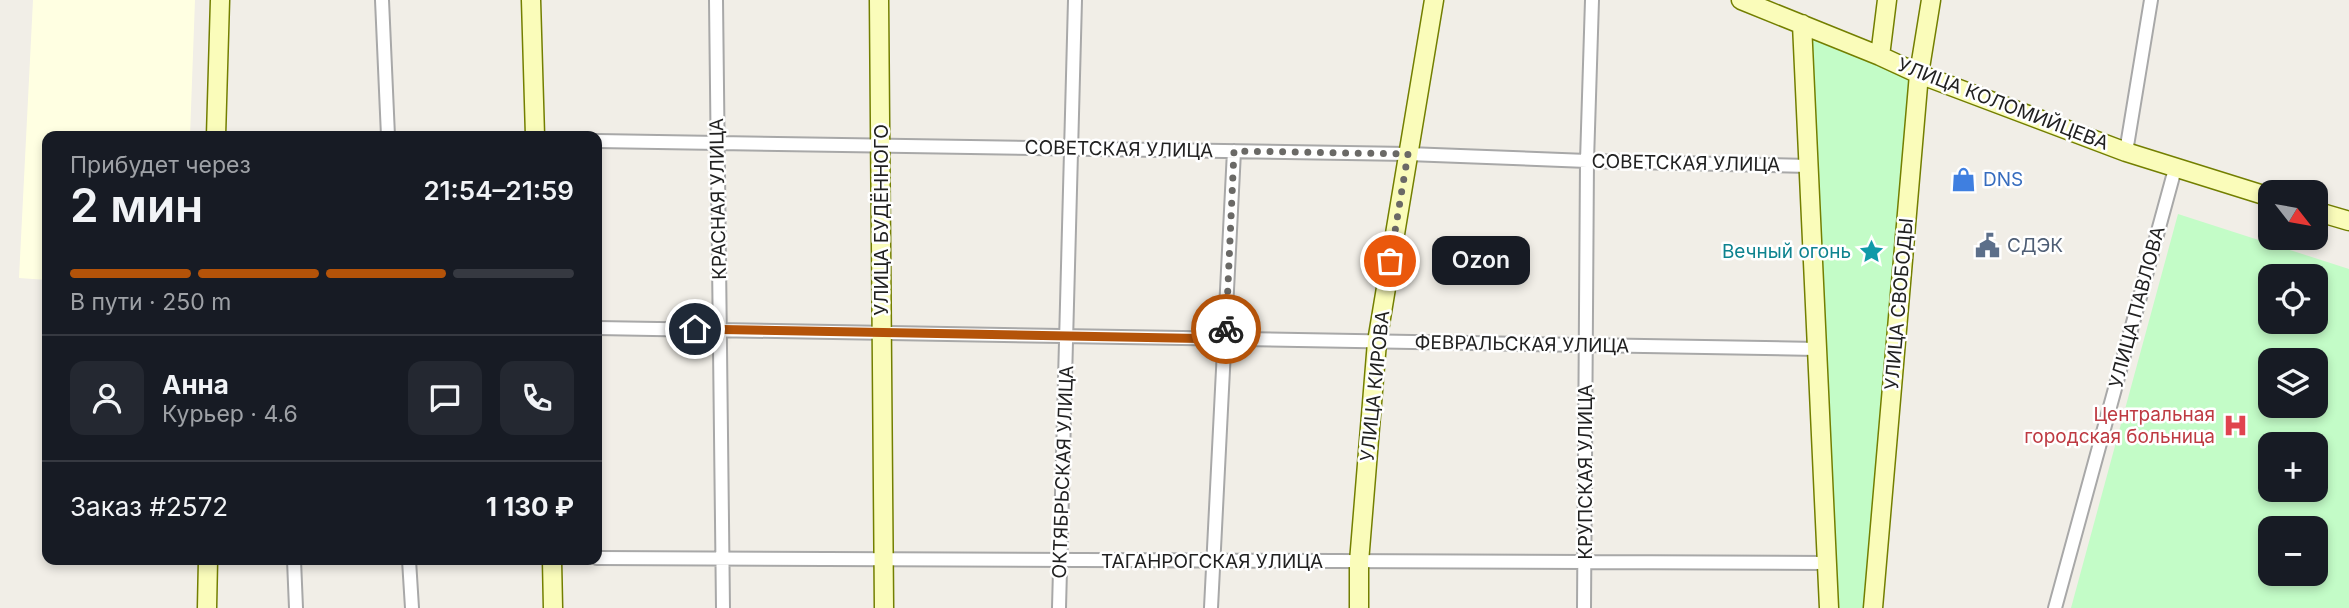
<!DOCTYPE html>
<html lang="ru">
<head>
<meta charset="utf-8">
<style>
	:root { --surface:#171b24; --page:#242831; --text:#f1f3f6; --muted:#9ea1a6; --line:#363941; --accent:#b45309 }
	body { margin:0; font-family:Inter,sans-serif; background:var(--page); color:var(--text); height:100vh; display:flex; flex-direction:column; font-size:26px; white-space:nowrap }
	* { box-sizing:border-box; margin:0 }
	p { font-size:23px; color:var(--muted) }
	.icon { flex:none; width:38px; height:38px; fill:none; stroke:currentColor; stroke-width:2; stroke-linecap:round; stroke-linejoin:round }
	.map { position:relative; flex:1; overflow:hidden }
	.drawer { position:absolute; left:42px; top:131px; width:560px; height:434px; display:flex; flex-direction:column; background:var(--surface); border-radius:14px; box-shadow:0 4px 10px #0003 }
	.drawer>* { flex:none }
	.needle { width:46px; rotate:121deg }
	.tools { position:absolute; left:2258px; top:180px; display:grid; gap:14px }
	.tools a { display:grid; place-items:center; width:70px; height:70px; border-radius:14px; background:var(--surface); box-shadow:0 4px 10px #0003; font-size:35px }
	.pin { position:absolute; display:grid; place-items:center; width:60px; height:60px; color:#fff; margin:-30px; border:4px solid #fff; border-radius:50%; box-shadow:0 2px 7px #0007 }
	.courier { position:absolute; display:grid; place-items:center; width:70px; height:70px; margin:-35px; border:5px solid #b45309; border-radius:50%; background:#fff; color:#222; box-shadow:0 2px 9px #0007 }
	.bubble { position:absolute; height:49px; border-radius:14px; background:var(--surface); box-shadow:0 4px 10px #0003; font-size:23px; font-weight:600; line-height:49px; text-align:center }
	.overview em { font-style:normal; font-weight:600 }
	.overview div { display:flex; flex-direction:column-reverse }
	.overview { display:flex; align-items:center; justify-content:space-between; height:119px; padding:0 28px }
	h1 { font-size:46px; font-weight:600; line-height:52px }
	.bar { display:grid; grid-template-columns:repeat(4,1fr); gap:10px 7px; align-content:center; height:84px; padding:0 28px }
	.bar i { height:9px; border-radius:5px; background:var(--line) }
	.bar .selected { background:var(--accent) }
	.bar p { grid-column:span 4 }
	.line { display:flex; align-items:center; gap:18px; padding:0 28px; border-top:2px solid var(--line) }
	.line div { flex:1 }
	.round { display:grid; place-items:center; flex:none; width:74px; height:74px; border-radius:14px; background:var(--page) }
	.map>svg:first-child { display:block }
	.education { fill:#ffffe2 }
	.park { fill:#c3fcc7; fill-rule:evenodd }
	.lines { fill:none; stroke-linecap:round; stroke-linejoin:round }
	.street-casing { stroke:#a8a8a8; stroke-width:16 }
	.secondary-casing { stroke:#737f00; stroke-width:21 }
	.street { stroke:#fff; stroke-width:12 }
	.secondary { stroke:#fafcba; stroke-width:18 }
	.done { stroke:#6a6966; stroke-width:7; stroke-dasharray:0 12.6 }
	.route { stroke:#b45309; stroke-width:9 }
	.labels { text-anchor:middle; dominant-baseline:central; stroke-width:5; stroke-linejoin:round; paint-order:stroke }
	.street-label { font-size:19px; fill:#212121; stroke:#fff }
	.shop-label { font-size:19px; fill:#366cbe; stroke:#fff; text-anchor:start }
	.service-label { font-size:19px; fill:#4e5e75; stroke:#fff; text-anchor:start }
	.culture-label { font-size:19px; fill:#0d838f; stroke:#fff; text-anchor:end }
	.health-label { font-size:19px; fill:#be3a42; stroke:#fff; text-anchor:end }
</style>
</head>
<body>
<div class="map">
<svg width="2349" height="608" viewBox="0 0 2349 608">
	<rect width="100%" height="100%" fill="#f1eee7"/>
	<!-- education -->
	<path class="education" d="M 33,0 L 195,0 L 190,136 L 47,136 L 47,280 L 19,278 Z"/>
	<!-- park -->
	<path class="park" d="M 1802,24 L 1919,74 L 1873,608 L 1829,608 Z
		M 2178,214 L 2349,269 L 2349,608 L 2071,608 ZM 2270,276 L 2315,276 L 2315,322 L 2270,322 ZM 2270,360 L 2315,360 L 2315,406 L 2270,406 ZM 2270,444 L 2315,444 L 2315,490 L 2270,490 ZM 2270,528 L 2315,528 L 2315,574 L 2270,574 Z"/>
	<g class="lines">
		<defs>
			<path id="street" d="M 382,0 L 388,136
				M 716,0 L 723,608
				M 597,141 L 1408,154 L 1587,161 L 1809,166
				M 2126,152 L 2151,0
				M 597,328 L 1817,349
				M 597,558 L 1827,563
				M 294,560 L 296,608
				M 409,560 L 412,608
				M 1059,608 L 1075,0
				M 1211,608 L 1234,151
				M 1584,608 L 1587,161 L 1592,0
				M 2055,608 L 2175,169"/>
			<path id="secondary" d="M 531,0 L 535,136
				M 879,0 L 884,608
				M 1741,0 L 1880,56 L 1919,74 L 2126,152 L 2270,197
				M 1802,24 L 1829,608
				M 1880,56 L 1887,0
				M 216,136 L 220,0
				M 2315,211 L 2349,221
				M 552,560 L 553,608
				M 207,608 L 208,560
				M 1359,608 L 1359,562 L 1377,342 L 1434,0
				M 1873,608 L 1919,74 L 1931,0"/>
		</defs>
		<!-- street casing -->
		<use href="#street" class="street-casing"/>
		<!-- secondary casing -->
		<use href="#secondary" class="secondary-casing"/>
		<!-- street -->
		<use href="#street" class="street"/>
		<!-- secondary -->
		<use href="#secondary" class="secondary"/>
	</g>
	<g class="lines">
		<!-- done -->
		<path class="done" d="M 1226,329 L 1234,151 L 1408,154 L 1390,261"/>
		<!-- route -->
		<path class="route" d="M 695,329 L 1226,339 L 1226,329"/>
	</g>
	<!-- icons -->
	<defs>
		<symbol id="shop-bare" viewBox="-9 -9 18 18"><path d="M-5-2.5h2.3a2.7 3.5 0 0 1 5.4 0H5L5.5 6h-11ZM-1.5-2.5h3a1.5 2.3 0 0 0-3 0Z" fill="#3f7fe0" stroke="#fff" stroke-width="2.5" paint-order="stroke"/></symbol>
		<symbol id="civic-bare" viewBox="-9 -9 18 18"><path d="M-.6-6.5H3V-4.5H.6V-3L4-1V1h2V6H-6V1h2V-1L-.6-3ZM-1.2 2.5V6h2.4V2.5Z" fill="#5c6f8a" stroke="#fff" stroke-width="2.5" paint-order="stroke"/></symbol>
		<symbol id="sight-bare" viewBox="-9 -9 18 18"><path d="M0-6L1.8-2.2L6-1.7L2.9 1.2L3.7 5.4L0 3.3L-3.7 5.4L-2.9 1.2L-6-1.7L-1.8-2.2Z" fill="#0f9aa8" stroke="#fff" stroke-width="2.5" paint-order="stroke"/></symbol>
		<symbol id="hospital-bare" viewBox="-9 -9 18 18"><path d="M-5-5h3v3.5h4V-5h3V5h-3V1.5h-4V5h-3Z" fill="#e0444e" stroke="#fff" stroke-width="2.5" paint-order="stroke"/></symbol>
	</defs>
	<g fill-rule="evenodd">
		<use href="#shop-bare" x="1946" y="162" width="35" height="35"/>
		<use href="#civic-bare" x="1970" y="228" width="35" height="35"/>
		<use href="#sight-bare" x="1854" y="234" width="35" height="35"/>
		<use href="#hospital-bare" x="2218" y="408" width="35" height="35"/>
	</g>
	<g class="labels">
		<!-- street labels -->
		<g class="street-label">
			<text transform="translate(2003 104) rotate(21)">УЛИЦА КОЛОМИЙЦЕВА</text>
			<text transform="translate(1119 149) rotate(1)">СОВЕТСКАЯ УЛИЦА</text>
			<text transform="translate(1686 163) rotate(1)">СОВЕТСКАЯ УЛИЦА</text>
			<text transform="translate(718 199) rotate(-91)">КРАСНАЯ УЛИЦА</text>
			<text transform="translate(881 220) rotate(-90)">УЛИЦА БУДЁННОГО</text>
			<text transform="translate(1899 304) rotate(-85)">УЛИЦА СВОБОДЫ</text>
			<text transform="translate(2137 307) rotate(-75)">УЛИЦА ПАВЛОВА</text>
			<text transform="translate(1522 344) rotate(1)">ФЕВРАЛЬСКАЯ УЛИЦА</text>
			<text transform="translate(1375 386) rotate(-84)">УЛИЦА КИРОВА</text>
			<text transform="translate(1063 472) rotate(-88)">ОКТЯБРЬСКАЯ УЛИЦА</text>
			<text transform="translate(1585 472) rotate(-90)">КРУПСКАЯ УЛИЦА</text>
			<text x="1212" y="561">ТАГАНРОГСКАЯ УЛИЦА</text>
		</g>
		<!-- shop labels -->
		<g class="shop-label">
			<text x="1983" y="179">DNS</text>
		</g>
		<!-- service labels -->
		<g class="service-label">
			<text x="2007" y="245">СДЭК</text>
		</g>
		<!-- culture labels -->
		<g class="culture-label">
			<text x="1851" y="251">Вечный огонь</text>
		</g>
		<!-- health labels -->
		<g class="health-label">
			<text x="2215" y="414">Центральная<tspan x="2215" dy="22">городская больница</tspan></text>
		</g>
	</g>
</svg>
<div class="tools">
<a><svg class="needle" viewBox="-14 -14 28 28"><path d="M0-13l5 13h-10z" fill="#e53935"/><path d="M0 13l5-13h-10z" fill="#9ea1a6"/></svg></a>
<a><svg class="icon" aria-label="locate" viewBox="0 0 24 24"><circle cx="12" cy="12" r="6"/><path d="M12 2v4M12 18v4M2 12h4M18 12h4"/></svg></a>
<a><svg class="icon" aria-label="layers" viewBox="0 0 24 24"><path d="M12 4l9 5-9 5-9-5zM3 14l9 5 9-5"/></svg></a>
<a>+</a>
<a>−</a>
</div>
<div class="pin" style="left:1390px;top:261px;background:#ea580c"><svg class="icon" aria-label="bag" viewBox="0 0 24 24"><path d="M5 8h14l-1 12H6zM9 8a3 3 0 0 1 6 0"/></svg></div>
<div class="pin" style="left:695px;top:329px;background:#1f2937"><svg class="icon" aria-label="home" viewBox="0 0 24 24"><path d="M3 11l9-7 9 7M6 9v11h12V9"/></svg></div>
<div class="courier" style="left:1226px;top:329px"><svg class="icon" aria-label="bike" viewBox="0 0 24 24"><circle cx="6" cy="16" r="4"/><circle cx="18" cy="16" r="4"/><path d="M6 16l4-8h5l3 8M10 8l3 8H6M13 5h3"/></svg></div>
<div class="bubble" style="left:1432px;top:236px;width:98px">Ozon</div>
<section class="drawer">
<div class="overview"><div><h1>2 мин</h1><p>Прибудет через</p></div><em>21:54–21:59</em></div>
<div class="bar"><i class="selected"></i><i class="selected"></i><i class="selected"></i><i></i><p>В пути · 250 m</p></div>
<div class="line" style="height:126px"><a class="round"><svg class="icon" aria-label="person" viewBox="0 0 24 24"><circle cx="12" cy="8" r="4"/><path d="M4 21q1-7 8-7t8 7"/></svg></a><div><b>Анна</b><p>Курьер · 4.6</p></div><a class="round"><svg class="icon" aria-label="chat" viewBox="0 0 24 24"><path d="M4 5h16v11H9l-5 4z"/></svg></a><a class="round"><svg class="icon" aria-label="phone" viewBox="0 0 24 24"><path d="M5 4h4l2 5-3 2q2 4 5 5l2-3 5 2v4C11 20 4 13 5 4z"/></svg></a></div>
<div class="line" style="height:91px"><div>Заказ #2572</div><b>1 130 ₽</b></div>
</section>
</div>
</body>
</html>
